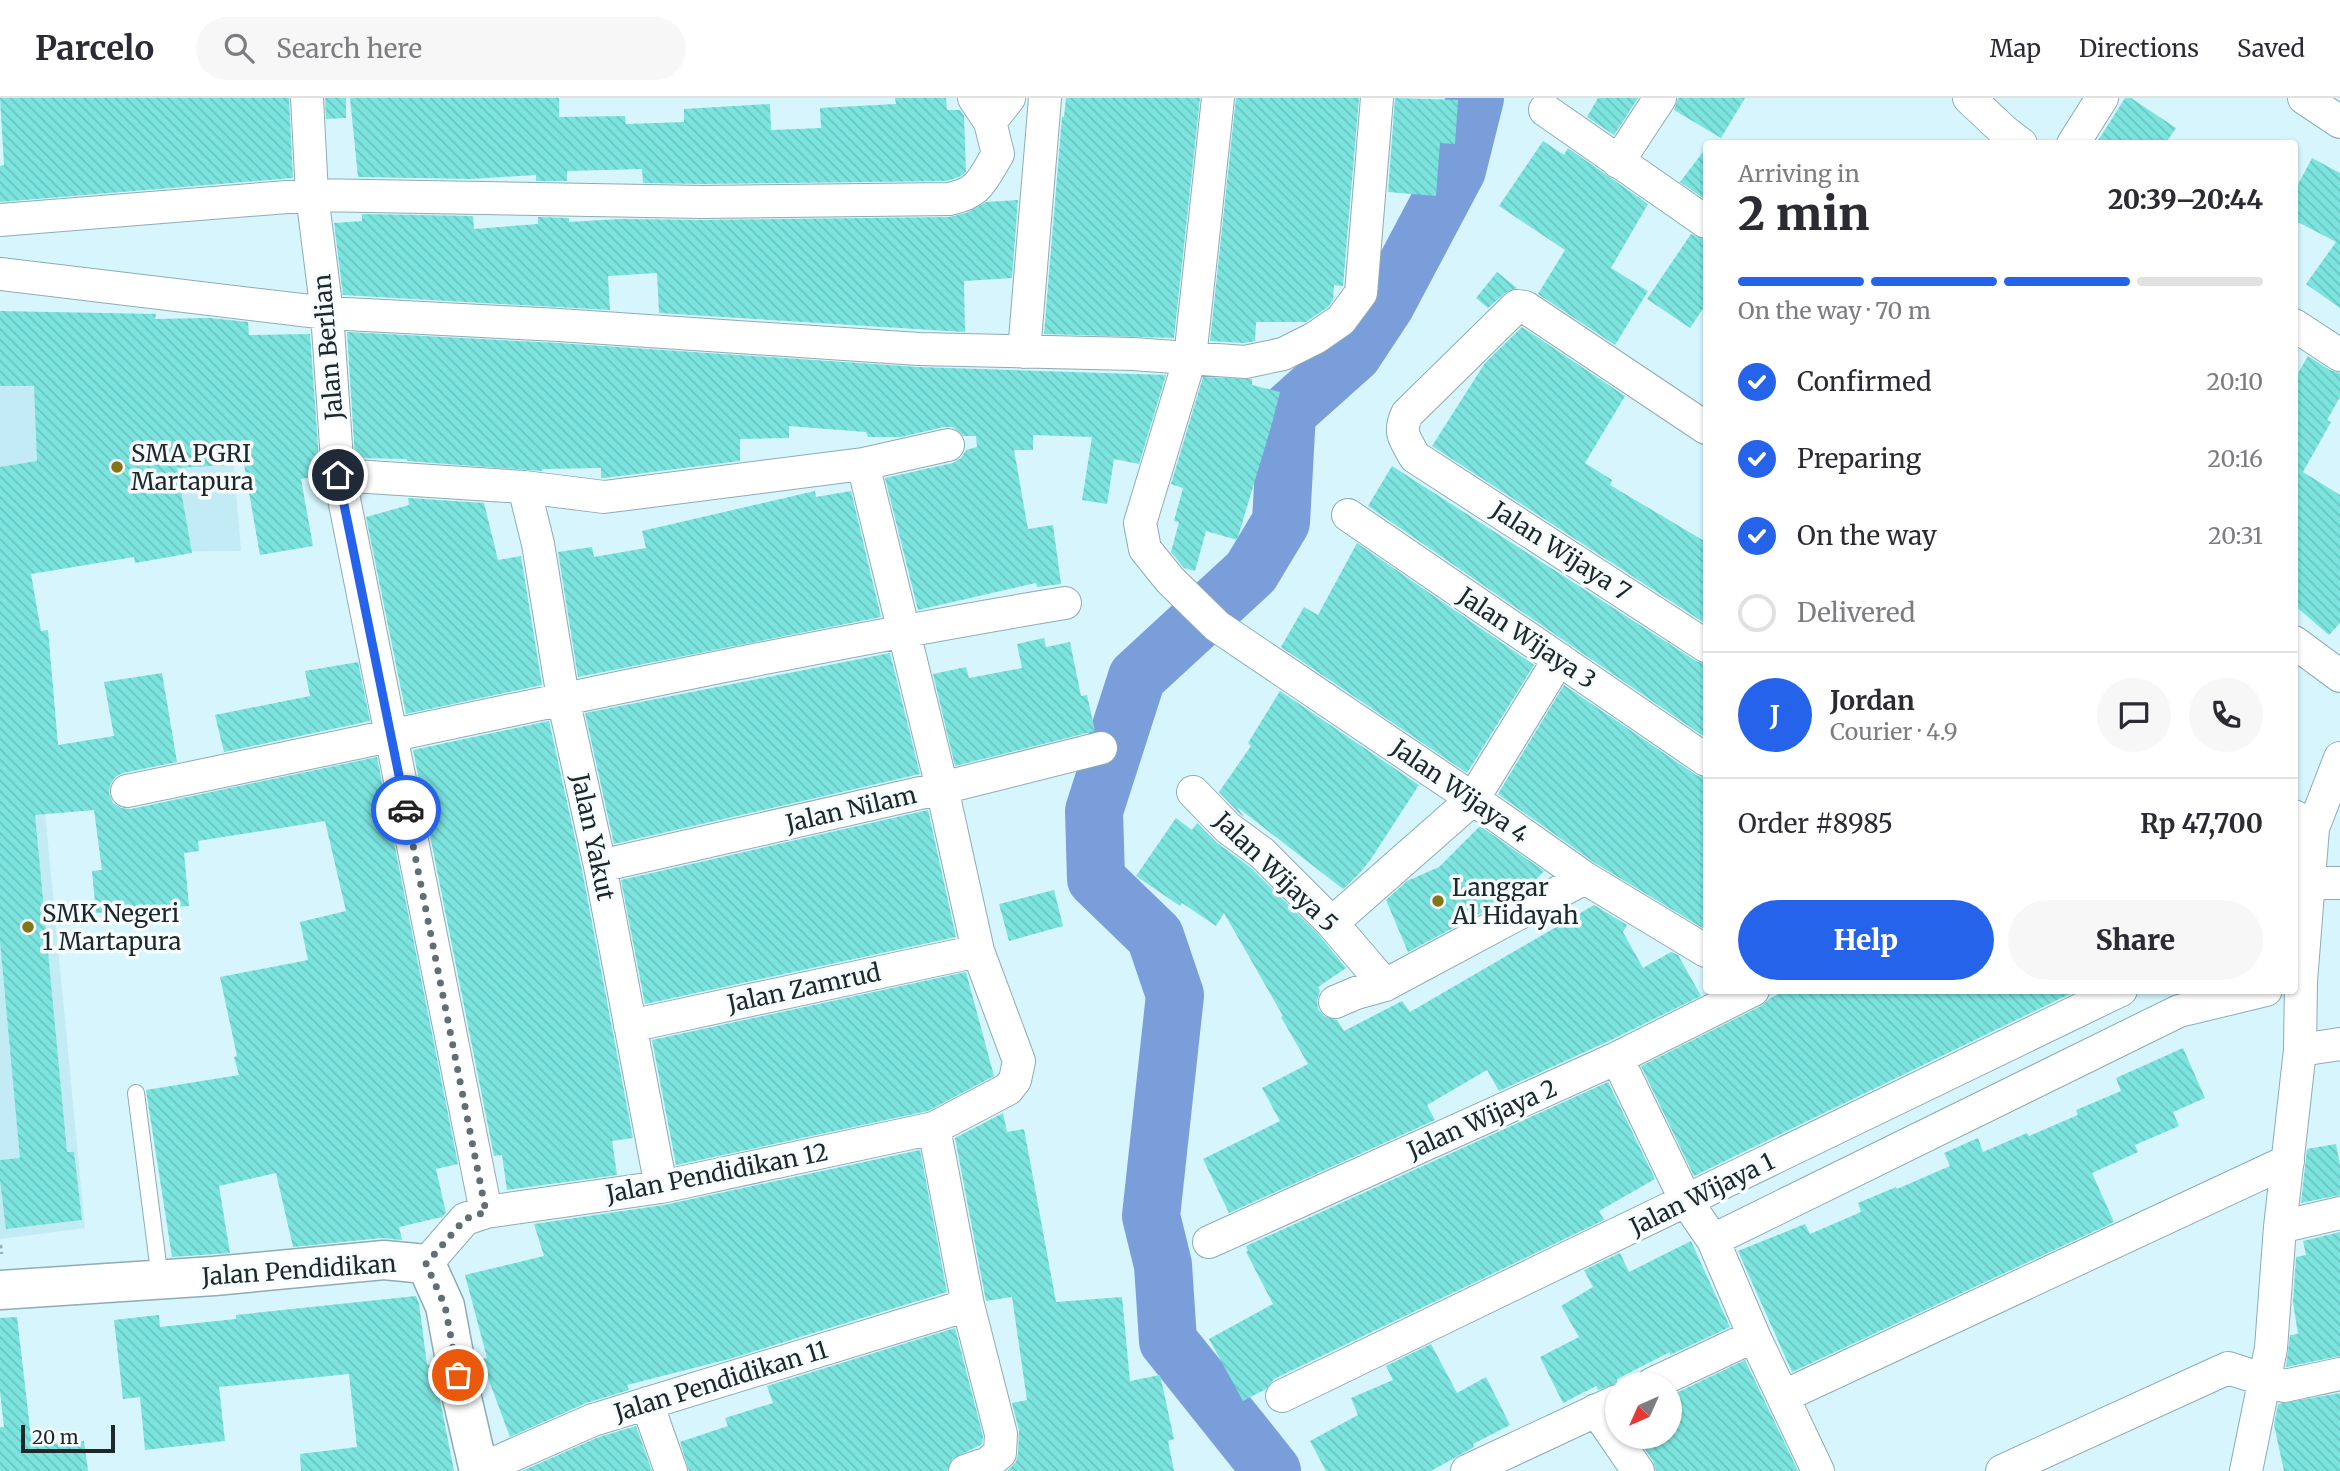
<!DOCTYPE html>
<html lang="en">
<head>
<meta charset="utf-8">
<style>
	:root { --surface:#fff; --page:#f7f7f7; --text:#2b2b33; --muted:#7c7c81; --line:#e1e1e2; --accent:#2563eb }
	body { margin:0; font-family:Merriweather,serif; background:var(--page); color:var(--text); height:100vh; display:flex; flex-direction:column; font-size:26px; white-space:nowrap }
	* { box-sizing:border-box; margin:0 }
	p { font-size:23px; color:var(--muted) }
	.icon { flex:none; width:38px; height:38px; fill:none; stroke:currentColor; stroke-width:2; stroke-linecap:round; stroke-linejoin:round }
	.map { position:relative; flex:1; overflow:hidden }
	.side { position:absolute; left:1703px; top:42px; width:595px; height:854px; display:flex; flex-direction:column; background:var(--surface); border-radius:7px; box-shadow:0 2px 5px #0004 }
	.side>* { flex:none }
	.needle { width:46px; rotate:225deg }
	.fabs { position:absolute; left:1605px; top:1274px; display:grid; gap:14px }
	.fabs a { display:grid; place-items:center; width:77px; height:77px; border-radius:50%; background:var(--surface); box-shadow:0 2px 5px #0004; font-size:35px }
	.scale { position:absolute; left:21px; bottom:18px; width:94px; box-sizing:border-box; padding-left:7px; border:4px solid #1d282b; border-top:0; font-size:19px; line-height:24px; white-space:nowrap; color:#1d282b; -webkit-text-stroke:5px #f7fdff; paint-order:stroke }
	.pin { position:absolute; display:grid; place-items:center; width:60px; height:60px; color:#fff; margin:-30px; border:4px solid #fff; border-radius:50%; box-shadow:0 2px 7px #0007 }
	.courier { position:absolute; display:grid; place-items:center; width:70px; height:70px; margin:-35px; border:5px solid #2563eb; border-radius:50%; background:#fff; color:#222; box-shadow:0 2px 9px #0007 }
	.head em { font-style:normal; font-weight:800 }
	.head div { display:flex; flex-direction:column-reverse }
	.head { display:flex; align-items:center; justify-content:space-between; height:119px; padding:0 35px }
	h1 { font-size:46px; font-weight:800; line-height:52px }
	.bar { display:grid; grid-template-columns:repeat(4,1fr); gap:10px 7px; align-content:center; height:84px; padding:0 35px }
	.bar i { height:9px; border-radius:5px; background:var(--line) }
	.bar .selected { background:var(--accent) }
	.bar p { grid-column:span 4 }
	.line { display:flex; align-items:center; gap:18px; padding:0 35px; border-top:2px solid var(--line) }
	.line div { flex:1 }
	.round { display:grid; place-items:center; flex:none; width:74px; height:74px; border-radius:37px; background:var(--page) }
	ol { padding:0 35px; list-style:none }
	li { display:flex; align-items:center; gap:21px; height:77px }
	li p { margin-inline-start:auto }
	li .icon { padding:7px; border-radius:50%; background:var(--accent); color:#fff; stroke-width:4 }
	li:last-child { color:var(--muted) }
	li i { width:38px; height:38px; border:4px solid var(--line); border-radius:50% }
	.primary-button { display:flex; gap:14px; margin-top:auto; padding:14px 35px }
	.primary-button a { flex:1; height:80px; border-radius:42px; background:var(--accent); color:#fff; font-size:28px; font-weight:800; line-height:80px; text-align:center }
	.primary-button a+a { background:var(--page); color:var(--text) }
	header { display:flex; align-items:center; gap:42px; box-sizing:border-box; height:98px; padding:0 35px; background:var(--surface); border-bottom:2px solid var(--line) }
	header strong { font-size:33px }
	nav { display:flex; gap:38px; margin-inline-start:auto; font-size:24px }
	.search { width:490px; height:63px; background:var(--page); display:flex; align-items:center; gap:18px; box-sizing:border-box; padding:0 24px; border-radius:38px; color:var(--muted); font-size:26px }
	.map>svg:first-child { display:block }
	.built { fill:#c2ebf5 }
	.lines { fill:none; stroke-linecap:round; stroke-linejoin:round }
	.river { stroke:#7a9eda; stroke-width:58 }
	.building { fill:url(#building-back-hatch) }
	.lane-casing { stroke:#8eacb3; stroke-width:18 }
	.street-casing { stroke:#8eacb3; stroke-width:34 }
	.secondary-casing { stroke:#8eacb3; stroke-width:41 }
	.path { stroke:#97afb5; stroke-width:4.5; stroke-dasharray:3.5 3.5; stroke-linecap:butt }
	.lane { stroke:#fff; stroke-width:16 }
	.street { stroke:#fff; stroke-width:32 }
	.secondary { stroke:#fff; stroke-width:38 }
	.done { stroke:#5e7074; stroke-width:7; stroke-dasharray:0 12.6 }
	.route { stroke:#2563eb; stroke-width:9 }
	.poi-dot { fill:#867517; stroke:#f7fdff; stroke-width:2.5 }
	.labels { text-anchor:middle; dominant-baseline:central; stroke-width:7; stroke-linejoin:round; paint-order:stroke }
	.street-label { font-size:24px; fill:#1d282b; stroke:#f7fdff }
	.poi-label { font-size:24px; fill:#1d282b; stroke:#f7fdff; text-anchor:start }
</style>
</head>
<body>
<header>
<strong>Parcelo</strong>
<div class="search"><svg class="icon" aria-label="search" viewBox="0 0 24 24"><circle cx="10" cy="10" r="6"/><path d="M15 15l6 6"/></svg>Search here</div>
<nav><a>Map</a><a>Directions</a><a>Saved</a></nav>
</header>
<div class="map">
<svg width="2340" height="1373" viewBox="0 0 2340 1373">
	<defs>
		<pattern id="building-back-hatch" width="6" height="6" patternUnits="userSpaceOnUse" patternTransform="scale(1.75)"><rect width="6" height="6" fill="#7ce4de"/><path d="M-1 5l2 2M0 0l6 6M5-1l2 2" fill="none" stroke="#6bc4bf"/></pattern>
	</defs>
	<rect width="100%" height="100%" fill="#d6f5fd"/>
	<!-- built -->
	<path class="built" d="M 0,279 L 227,286 L 241,453 L 20,455 L 85,1130 L 0,1141 Z"/>
	<g class="lines">
		<!-- river -->
		<path class="river" d="M 1272,1373 L 1168,1243 L 1163,1167 L 1151,1118 L 1175,897 L 1155,838 L 1096,781 L 1094,713 L 1137,579 L 1251,474 L 1281,424 L 1287,315 L 1353,256 L 1386,206 L 1457,72 L 1475,0"/>
	</g>
	<!-- building -->
	<path class="building" d="M 0,0 L 289,0 L 293,80 L 0,104 L 0,68 L 4,67 Z
		M 325,0 L 346,0 L 346,20 L 326,21 Z
		M 350,0 L 559,0 L 559,19 L 625,18 L 626,26 L 684,24 L 684,11 L 770,6 L 771,32 L 821,30 L 820,10 L 896,6 L 895,0 L 946,0 L 947,12 L 960,12 L 964,18 L 966,74 L 959,79 L 947,83 L 702,86 L 643,85 L 642,71 L 567,73 L 567,83 L 536,83 L 536,77 L 470,81 L 358,79 Z
		M 1066,0 L 1200,0 L 1174,240 L 1044,236 L 1062,19 L 1064,19 Z
		M 1236,0 L 1359,0 L 1343,188 L 1334,187 L 1333,202 L 1328,209 L 1306,224 L 1256,224 L 1255,243 L 1244,245 L 1210,243 Z
		M 1395,0 L 1458,2 L 1455,46 L 1440,45 L 1436,98 L 1388,94 Z
		M 1598,0 L 1638,0 L 1614,37 L 1587,19 Z
		M 1678,0 L 1745,0 L 1721,40 L 1674,12 Z
		M 2125,0 L 2131,0 L 2176,30 L 2165,46 L 2096,46 Z
		M 1543,43 L 1564,57 L 1568,50 L 1648,106 L 1611,170 L 1648,193 L 1615,247 L 1538,196 L 1565,152 L 1499,108 Z
		M 1706,50 L 1706,102 L 1680,84 Z
		M 2312,60 L 2340,75 L 2340,210 L 2306,186 L 2336,144 L 2294,122 L 2294,94 Z
		M 1018,102 L 1012,180 L 964,183 L 965,234 L 659,215 L 657,175 L 608,178 L 610,212 L 343,197 L 334,125 L 362,123 L 362,116 L 473,118 L 474,131 L 538,126 L 538,119 L 569,120 L 569,124 L 620,121 L 702,122 L 949,119 L 966,115 L 986,104 Z
		M 1691,136 L 1706,142 L 1706,206 L 1690,230 L 1647,201 Z
		M 1497,174 L 1517,190 L 1505,195 L 1488,210 L 1476,200 Z
		M 0,213 L 156,216 L 155,221 L 210,220 L 248,224 L 249,237 L 310,236 L 319,362 L 315,362 L 318,378 L 301,381 L 313,448 L 260,457 L 244,366 L 177,370 L 192,455 L 135,465 L 134,459 L 31,476 L 41,533 L 48,532 L 58,647 L 114,638 L 104,584 L 162,575 L 177,664 L 123,675 L 115,679 L 110,687 L 109,696 L 113,705 L 121,710 L 131,711 L 377,659 L 458,1066 L 436,1071 L 446,1115 L 442,1119 L 399,1129 L 402,1142 L 382,1140 L 293,1149 L 276,1075 L 219,1088 L 230,1155 L 172,1159 L 146,992 L 239,977 L 234,959 L 237,958 L 220,879 L 308,862 L 300,824 L 346,813 L 325,723 L 198,743 L 199,753 L 184,755 L 189,808 L 96,815 L 92,773 L 102,772 L 94,712 L 35,717 L 67,1054 L 74,1054 L 82,1122 L 6,1131 L 0,1082 L 0,1062 L 20,1060 L 0,843 L 0,369 L 37,363 L 34,288 L 0,288 Z
		M 1522,229 L 1625,298 L 1585,365 L 1612,382 L 1610,387 L 1706,444 L 1706,526 L 1432,348 L 1485,265 Z
		M 347,234 L 558,245 L 918,269 L 1166,277 L 1139,366 L 1114,361 L 1107,406 L 1082,402 L 1092,339 L 1033,337 L 1033,352 L 1014,352 L 1028,431 L 1053,427 L 1061,486 L 1037,489 L 1036,485 L 918,512 L 885,380 L 953,365 L 961,360 L 966,352 L 977,349 L 976,338 L 963,338 L 953,329 L 944,329 L 901,339 L 868,339 L 866,334 L 789,328 L 789,340 L 740,341 L 740,363 L 604,380 L 601,380 L 601,370 L 542,371 L 542,373 L 407,363 L 407,361 L 355,360 Z
		M 2308,258 L 2330,272 L 2340,275 L 2340,299 L 2327,322 L 2331,324 L 2303,374 L 2340,397 L 2340,525 L 2329,537 L 2294,507 L 2294,282 Z
		M 1203,279 L 1252,281 L 1252,287 L 1280,294 L 1271,329 L 1237,442 L 1206,433 L 1195,473 L 1184,470 L 1171,454 L 1179,424 L 1174,423 L 1183,390 L 1171,386 Z
		M 1392,368 L 1696,563 L 1706,566 L 1706,640 L 1368,408 Z
		M 815,393 L 816,399 L 851,393 L 881,519 L 578,579 L 558,454 L 592,449 L 594,459 L 646,450 L 642,433 Z
		M 408,400 L 484,405 L 498,462 L 521,458 L 542,587 L 406,616 L 366,419 L 409,407 Z
		M 1357,445 L 1534,567 L 1467,675 L 1281,549 L 1304,509 L 1318,517 Z
		M 1044,540 L 1046,549 L 1070,544 L 1081,598 L 1087,597 L 1095,633 L 955,668 L 933,576 L 966,569 L 969,580 L 1022,570 L 1017,546 Z
		M 890,555 L 920,676 L 614,746 L 585,615 Z
		M 358,564 L 370,623 L 224,654 L 215,617 L 310,598 L 305,573 Z
		M 1564,587 L 1696,677 L 1706,680 L 1706,832 L 1595,765 L 1498,696 Z
		M 1280,593 L 1419,687 L 1371,761 L 1358,777 L 1343,791 L 1237,709 L 1244,719 L 1240,716 L 1219,694 L 1251,648 L 1248,645 Z
		M 549,623 L 582,772 L 633,1040 L 612,1043 L 617,1077 L 507,1092 L 502,1057 L 494,1058 L 413,652 Z
		M 928,712 L 956,839 L 645,906 L 621,782 Z
		M 1176,720 L 1192,732 L 1197,725 L 1217,745 L 1250,769 L 1319,837 L 1346,870 L 1318,889 L 1320,893 L 1317,903 L 1318,911 L 1324,918 L 1337,922 L 1344,933 L 1402,903 L 1410,914 L 1594,807 L 1627,827 L 1623,834 L 1643,870 L 1671,854 L 1678,857 L 1701,898 L 1609,943 L 1499,993 L 1487,972 L 1427,1007 L 1435,1022 L 1229,1115 L 1203,1061 L 1280,1023 L 1262,990 L 1308,966 L 1281,919 L 1283,918 L 1224,815 L 1216,828 L 1182,805 L 1180,808 L 1136,778 Z
		M 1480,728 L 1544,773 L 1528,790 L 1408,854 L 1386,802 L 1407,783 L 1439,769 Z
		M 1054,792 L 1063,828 L 1009,843 L 999,806 Z
		M 966,874 L 994,978 L 928,1013 L 676,1067 L 652,942 Z
		M 1786,892 L 2078,892 L 1694,1078 L 1641,968 L 1761,908 L 1769,901 Z
		M 2183,950 L 2205,1000 L 2173,1014 L 2179,1028 L 2135,1047 L 2138,1054 L 2092,1075 L 2114,1124 L 1792,1274 L 1738,1153 L 1805,1126 L 1810,1136 L 1861,1114 L 1858,1105 L 1896,1089 L 1897,1091 L 1950,1068 L 1944,1055 L 1978,1040 L 1983,1054 L 2027,1035 L 2029,1038 L 2078,1017 L 2076,1012 L 2121,993 L 2116,980 Z
		M 1608,984 L 1655,1081 L 1599,1113 L 1604,1122 L 1274,1281 L 1266,1291 L 1243,1303 L 1209,1241 L 1273,1206 L 1246,1154 L 1248,1153 L 1246,1148 Z
		M 1003,1015 L 1007,1034 L 1024,1031 L 1056,1204 L 1122,1199 L 1130,1283 L 1160,1277 L 1174,1341 L 1168,1343 L 1174,1373 L 1007,1373 L 1016,1364 L 1018,1356 L 1019,1332 L 1012,1305 L 1027,1302 L 1012,1199 L 986,1203 L 955,1040 Z
		M 2336,1046 L 2340,1067 L 2340,1097 L 2301,1105 L 2307,1051 Z
		M 920,1052 L 947,1194 L 729,1261 L 627,1287 L 629,1292 L 586,1305 L 510,1339 L 481,1261 L 487,1260 L 465,1177 L 544,1158 L 534,1126 L 664,1107 Z
		M 2340,1134 L 2340,1258 L 2286,1269 L 2290,1237 L 2298,1236 L 2293,1204 L 2296,1159 L 2306,1157 L 2303,1143 Z
		M 1691,1143 L 1730,1229 L 1670,1257 L 1670,1254 L 1617,1281 L 1617,1285 L 1598,1292 L 1596,1288 L 1563,1305 L 1540,1259 L 1579,1239 L 1561,1208 L 1593,1189 L 1584,1172 L 1620,1155 L 1629,1174 Z
		M 416,1198 L 419,1205 L 427,1267 L 433,1266 L 454,1373 L 301,1373 L 300,1356 L 357,1349 L 349,1276 L 219,1289 L 225,1343 L 145,1352 L 140,1299 L 123,1301 L 114,1222 L 159,1217 L 160,1229 L 236,1221 L 236,1217 Z
		M 17,1219 L 32,1348 L 84,1343 L 88,1373 L 0,1373 L 0,1329 L 4,1329 L 0,1293 L 0,1220 Z
		M 955,1230 L 983,1338 L 982,1346 L 952,1361 L 947,1373 L 689,1373 L 680,1344 L 728,1328 L 725,1320 L 773,1305 L 767,1288 Z
		M 1431,1246 L 1457,1295 L 1486,1279 L 1510,1327 L 1473,1346 L 1474,1349 L 1431,1373 L 1326,1373 L 1310,1343 L 1358,1317 L 1351,1300 L 1393,1282 L 1386,1268 Z
		M 1745,1262 L 1798,1373 L 1656,1373 L 1653,1363 L 1637,1339 L 1670,1339 L 1670,1298 Z
		M 2340,1295 L 2340,1373 L 2284,1373 L 2274,1327 L 2278,1306 Z
		M 636,1328 L 652,1373 L 522,1373 L 599,1339 Z"/>
	<g class="lines">
		<defs>
			<path id="lane" d="M 136,995 L 160,1181"/>
			<path id="street" d="M 307,0 L 312,97 L 327,215 L 338,377 L 343,396 L 486,1114
				M 1218,0 L 1190,260 L 1140,425 L 1145,451 L 1170,482 L 1217,528 L 1473,701 L 1585,780 L 1706,853
				M 1969,0 L 2004,33 L 2021,46
				M 2304,0 L 2340,24
				M 1545,12 L 1706,124
				M 990,24 L 1009,0
				M 2073,46 L 2102,0
				M 1618,64 L 1660,0
				M 0,122 L 312,97 L 702,104 L 949,101 C 980,95 982,82 998,56 L 990,24 L 974,0
				M 0,176 L 327,215 L 559,227 L 919,251 L 1133,256 L 1245,264 L 1283,256 L 1315,240 L 1341,222 L 1361,195 L 1377,0
				M 2294,227 L 2340,257
				M 1024,254 L 1045,0
				M 1706,330 L 1525,209 L 1517,208 L 1407,316 C 1398,335 1405,341 1415,359 L 1706,548
				M 338,377 L 524,389 L 604,399 L 863,366 L 948,347
				M 524,389 L 538,446 L 563,600 L 600,768 L 661,1089
				M 1348,417 L 1706,662
				M 2294,544 L 2340,578
				M 127,693 C 440,629 750,557 1065,505
				M 1193,694 L 1228,730 L 1262,755 L 1332,825 L 1385,887
				M 2313,730 L 2340,660
				M 600,768 L 942,690 L 1101,650
				M 2294,793 L 2309,785 L 2340,785
				M 1332,825 L 1473,701 L 1559,561
				M 1335,904 L 1356,895 L 1385,887 L 1585,780
				M 630,928 L 978,853
				M 2300,952 L 2340,946
				M 1617,960 L 1686,1103 L 1713,1142 L 1754,1238 L 1818,1373
				M 934,1030 L 968,1207 L 1001,1336 L 1000,1355 L 988,1365 L 965,1373
				M 2280,1129 L 2340,1115
				M 1713,1142 L 2179,913 L 2266,892
				M 1209,1144 L 1617,960 L 1753,892
				M 426,1166 L 465,1121 L 486,1114 L 661,1089 L 934,1030 L 1008,991 L 1015,982 L 1019,963 L 978,853 L 942,690 L 863,366
				M 1652,1286 L 1754,1238
				M 1282,1298 L 2121,892
				M 1784,1298 L 2288,1063
				M 647,1305 L 671,1373
				M 1596,1312 L 1638,1373
				M 479,1372 L 593,1322 L 968,1207
				M 1467,1373 L 1617,1303
				M 2002,1373 L 2228,1270 L 2284,1288 L 2340,1276
				M 2246,1373 L 2271,1250 L 2280,1129 L 2300,952 L 2301,884 L 2313,730 L 2294,718"/>
			<path id="secondary" d="M 0,1192 L 214,1178 L 384,1162 L 426,1166 L 445,1208 L 462,1300 L 479,1373"/>
		</defs>
		<!-- lane casing -->
		<use href="#lane" class="lane-casing"/>
		<!-- street casing -->
		<use href="#street" class="street-casing"/>
		<!-- secondary casing -->
		<use href="#secondary" class="secondary-casing"/>
		<!-- path -->
		<path class="path" d="M 0,1147 L 1,1156"/>
		<!-- lane -->
		<use href="#lane" class="lane"/>
		<!-- street -->
		<use href="#street" class="street"/>
		<!-- secondary -->
		<use href="#secondary" class="secondary"/>
	</g>
	<g class="lines">
		<!-- done -->
		<path class="done" d="M 406,712 L 486,1114 L 465,1121 L 426,1166 L 445,1208 L 458,1277"/>
		<!-- route -->
		<path class="route" d="M 338,377 L 406,712"/>
	</g>
	<!-- markers -->
	<g class="poi-dot">
		<circle cx="117" cy="369" r="7"/>
		<circle cx="1438" cy="803" r="7"/>
		<circle cx="28" cy="829" r="7"/>
	</g>
	<g class="labels">
		<!-- street labels -->
		<g class="street-label">
			<text transform="translate(328 249) rotate(-95)">Jalan Berlian</text>
			<text transform="translate(1561 453) rotate(33)">Jalan Wijaya 7</text>
			<text transform="translate(1527 540) rotate(34)">Jalan Wijaya 3</text>
			<text transform="translate(1460 693) rotate(35)">Jalan Wijaya 4</text>
			<text transform="translate(851 711) rotate(-13)">Jalan Nilam</text>
			<text transform="translate(593 739) rotate(78)">Jalan Yakut</text>
			<text transform="translate(1276 774) rotate(44)">Jalan Wijaya 5</text>
			<text transform="translate(804 890) rotate(-12)">Jalan Zamrud</text>
			<text transform="translate(1482 1021) rotate(-24)">Jalan Wijaya 2</text>
			<text transform="translate(717 1075) rotate(-11)">Jalan Pendidikan 12</text>
			<text transform="translate(1702 1096) rotate(-26)">Jalan Wijaya 1</text>
			<text transform="translate(299 1172) rotate(-4)">Jalan Pendidikan</text>
			<text transform="translate(721 1283) rotate(-17)">Jalan Pendidikan 11</text>
		</g>
		<!-- poi labels -->
		<g class="poi-label">
			<text x="131" y="355">SMA PGRI<tspan x="131" dy="28">Martapura</tspan></text>
			<text x="1452" y="789">Langgar<tspan x="1452" dy="28">Al Hidayah</tspan></text>
			<text x="42" y="815">SMK Negeri<tspan x="42" dy="28">1 Martapura</tspan></text>
		</g>
	</g>
</svg>
<div class="fabs">
<a><svg class="needle" viewBox="-14 -14 28 28"><path d="M0-13l5 13h-10z" fill="#e53935"/><path d="M0 13l5-13h-10z" fill="#7c7c81"/></svg></a>
</div>
<div class="scale">20 m</div>
<div class="pin" style="left:458px;top:1277px;background:#ea580c"><svg class="icon" aria-label="bag" viewBox="0 0 24 24"><path d="M5 8h14l-1 12H6zM9 8a3 3 0 0 1 6 0"/></svg></div>
<div class="pin" style="left:338px;top:377px;background:#1f2937"><svg class="icon" aria-label="home" viewBox="0 0 24 24"><path d="M3 11l9-7 9 7M6 9v11h12V9"/></svg></div>
<div class="courier" style="left:406px;top:712px"><svg class="icon" aria-label="car" viewBox="0 0 24 24"><path d="M5 17H2v-5l4-1 3-4h7l3 4 3 1v5h-3M9 17h6M6 11h13"/><circle cx="7" cy="17" r="2"/><circle cx="17" cy="17" r="2"/></svg></div>
<section class="side">
<div class="head"><div><h1>2 min</h1><p>Arriving in</p></div><em>20:39–20:44</em></div>
<div class="bar"><i class="selected"></i><i class="selected"></i><i class="selected"></i><i></i><p>On the way · 70 m</p></div>
<ol>
<li><svg class="icon" aria-label="check" viewBox="0 0 24 24"><path d="M5 12l5 5 9-10"/></svg>Confirmed<p>20:10</p></li>
<li><svg class="icon" aria-label="check" viewBox="0 0 24 24"><path d="M5 12l5 5 9-10"/></svg>Preparing<p>20:16</p></li>
<li><svg class="icon" aria-label="check" viewBox="0 0 24 24"><path d="M5 12l5 5 9-10"/></svg>On the way<p>20:31</p></li>
<li><i></i>Delivered</li>
</ol>
<div class="line" style="height:126px"><b class="round" style="background:var(--accent);color:#fff">J</b><div><b>Jordan</b><p>Courier · 4.9</p></div><a class="round"><svg class="icon" aria-label="chat" viewBox="0 0 24 24"><path d="M4 5h16v11H9l-5 4z"/></svg></a><a class="round"><svg class="icon" aria-label="phone" viewBox="0 0 24 24"><path d="M5 4h4l2 5-3 2q2 4 5 5l2-3 5 2v4C11 20 4 13 5 4z"/></svg></a></div>
<div class="line" style="height:91px"><div>Order #8985</div><b>Rp 47,700</b></div>
<div class="primary-button"><a>Help</a><a>Share</a></div>
</section>
</div>
</body>
</html>
